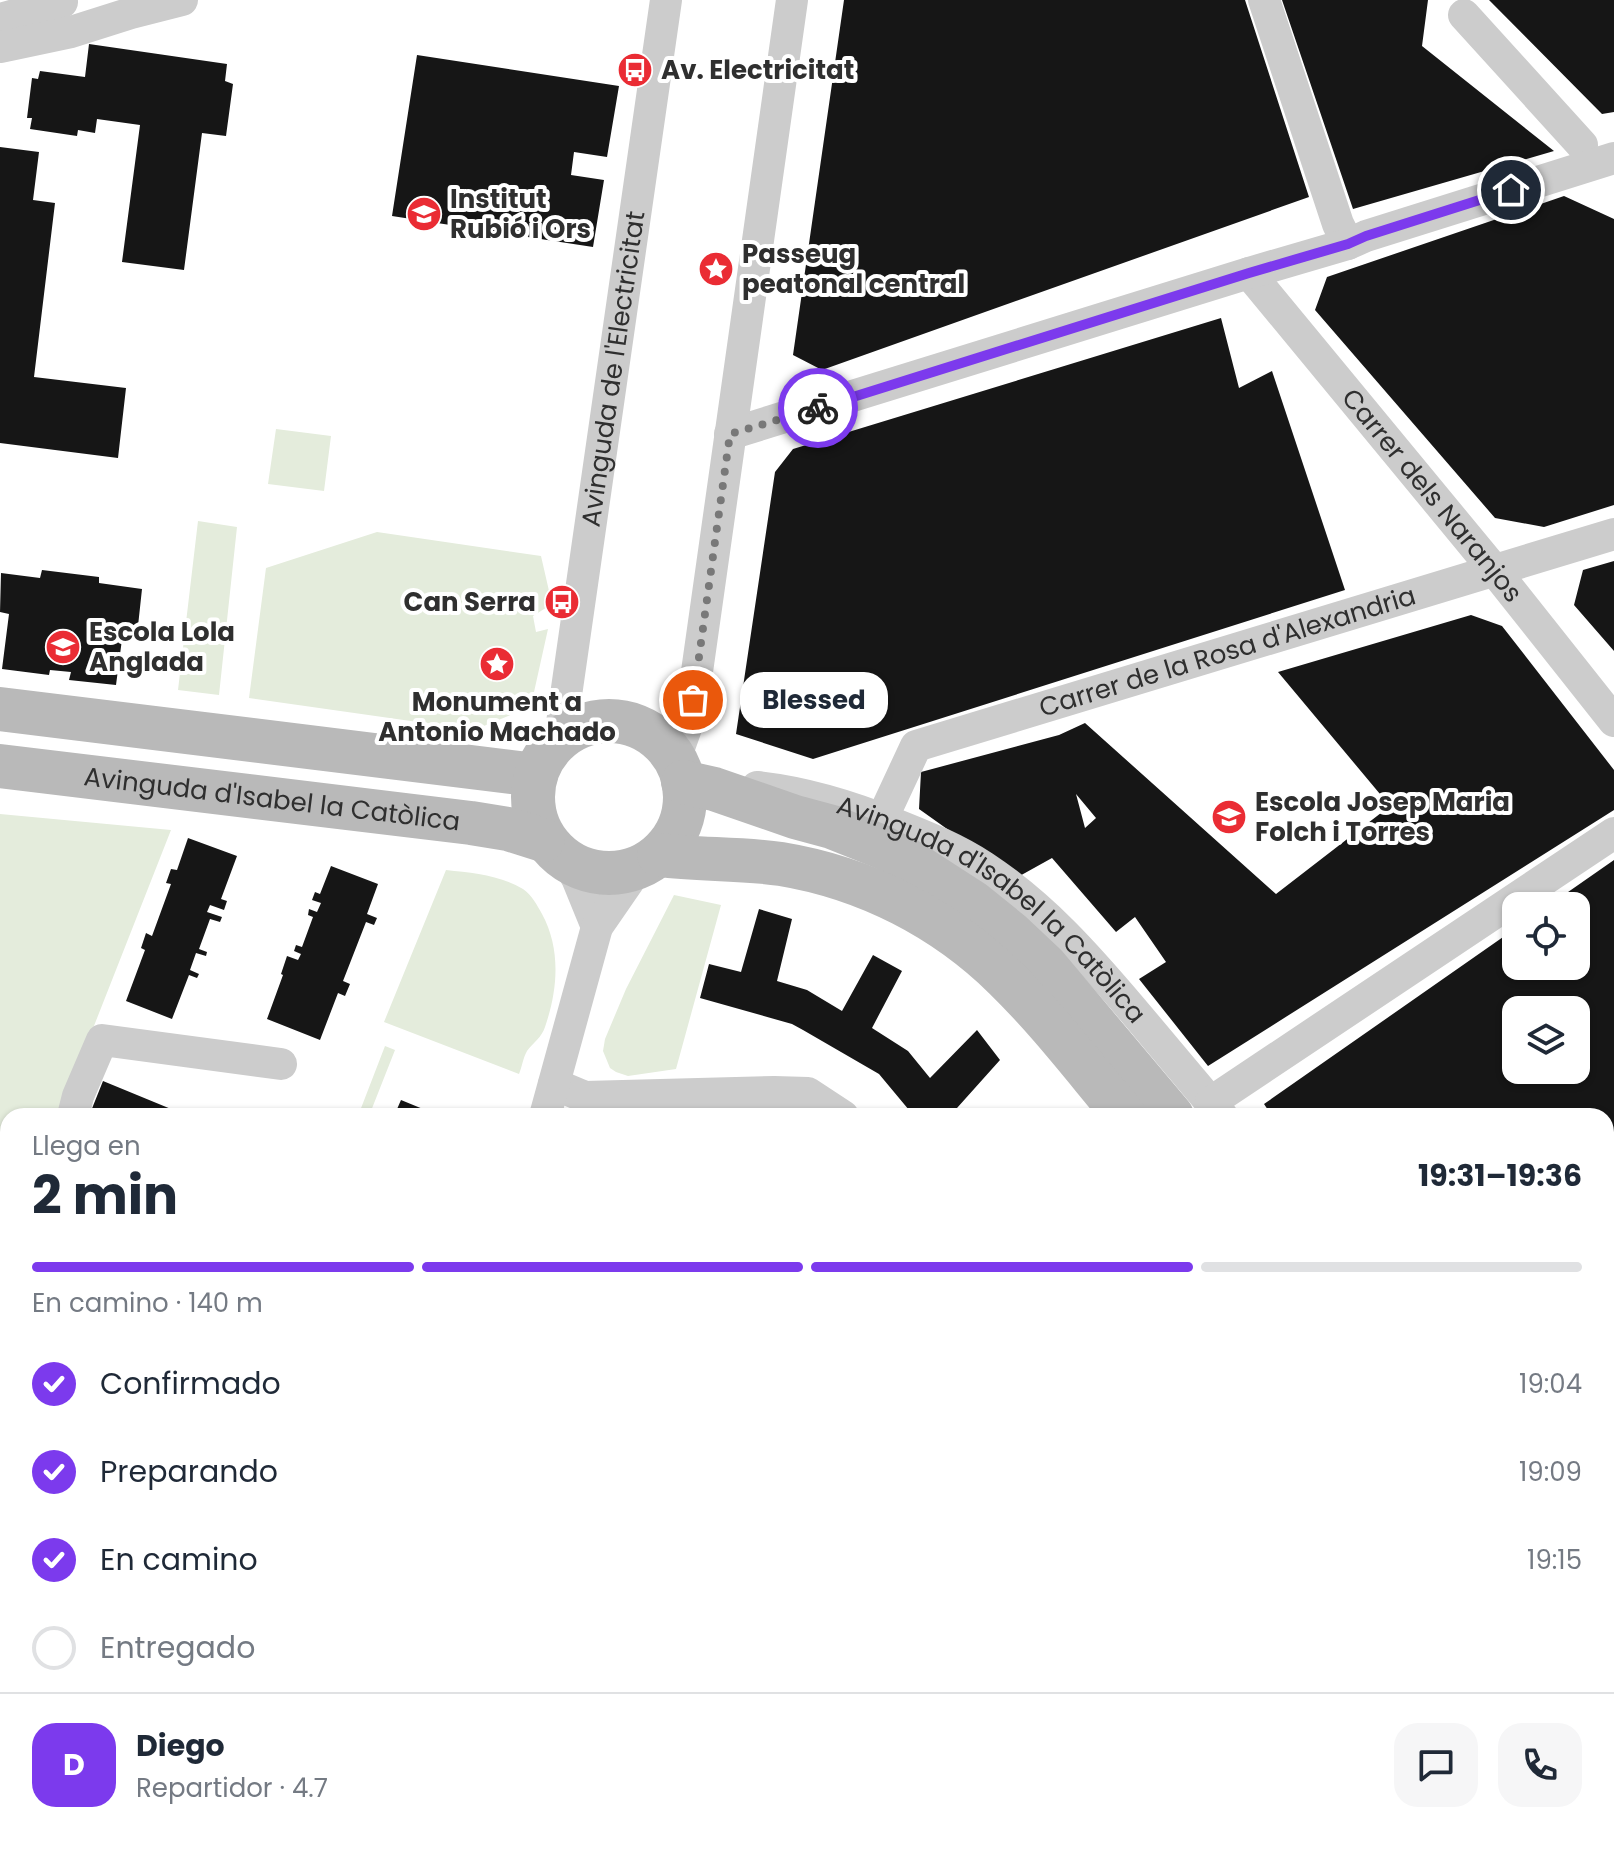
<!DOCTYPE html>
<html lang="es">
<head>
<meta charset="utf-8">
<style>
	:root { --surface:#fff; --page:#f6f6f7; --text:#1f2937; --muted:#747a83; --line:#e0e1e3; --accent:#7c3aed }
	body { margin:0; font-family:Poppins,sans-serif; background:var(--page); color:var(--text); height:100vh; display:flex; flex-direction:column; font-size:30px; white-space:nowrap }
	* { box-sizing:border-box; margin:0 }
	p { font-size:26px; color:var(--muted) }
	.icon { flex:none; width:44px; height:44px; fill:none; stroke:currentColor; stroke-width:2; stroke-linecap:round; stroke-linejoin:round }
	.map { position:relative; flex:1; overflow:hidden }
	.details { position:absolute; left:0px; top:1108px; width:1614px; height:744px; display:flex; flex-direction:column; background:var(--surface); border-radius:24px 24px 0 0; box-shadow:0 2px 6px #0004 }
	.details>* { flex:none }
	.buttons { position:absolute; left:1502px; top:892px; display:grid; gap:16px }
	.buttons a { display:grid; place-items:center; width:88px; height:88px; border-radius:16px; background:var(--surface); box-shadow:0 2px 6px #0004; font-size:40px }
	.pin { position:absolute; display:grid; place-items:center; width:68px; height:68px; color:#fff; margin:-34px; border:4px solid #fff; border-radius:50%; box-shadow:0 2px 8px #0007 }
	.courier { position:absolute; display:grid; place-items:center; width:80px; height:80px; margin:-40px; border:6px solid #7c3aed; border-radius:50%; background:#fff; color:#222; box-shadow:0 2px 10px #0007 }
	.bubble { position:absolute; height:56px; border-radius:24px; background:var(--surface); box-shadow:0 2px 6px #0004; font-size:26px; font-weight:700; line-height:56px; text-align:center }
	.headline em { font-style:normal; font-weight:700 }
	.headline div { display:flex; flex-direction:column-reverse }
	.headline { display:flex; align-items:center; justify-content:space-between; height:136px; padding:0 32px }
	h1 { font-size:52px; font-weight:700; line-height:60px }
	.bar { display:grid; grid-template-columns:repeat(4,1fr); gap:12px 8px; align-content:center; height:96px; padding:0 32px }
	.bar i { height:10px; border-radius:6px; background:var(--line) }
	.bar .current { background:var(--accent) }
	.bar p { grid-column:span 4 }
	.line { display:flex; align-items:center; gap:20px; padding:0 32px; border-top:2px solid var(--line) }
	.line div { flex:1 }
	.round { display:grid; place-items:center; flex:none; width:84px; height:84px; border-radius:24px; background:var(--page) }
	ol { padding:0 32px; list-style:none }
	li { display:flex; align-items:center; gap:24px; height:88px }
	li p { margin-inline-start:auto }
	li .icon { padding:8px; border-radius:50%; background:var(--accent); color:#fff; stroke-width:4 }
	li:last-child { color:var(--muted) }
	li i { width:44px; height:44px; border:4px solid var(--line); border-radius:50% }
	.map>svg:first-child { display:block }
	.green { fill:#e4ecdc }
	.building { fill:#161616; fill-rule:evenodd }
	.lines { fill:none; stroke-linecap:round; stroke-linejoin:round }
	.secondary-tunnel { stroke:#d5d5d5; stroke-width:44; stroke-dasharray:44 22; stroke-linecap:butt }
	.lane { stroke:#ccc; stroke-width:16 }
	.street { stroke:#ccc; stroke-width:32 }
	.secondary { stroke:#b9b9b9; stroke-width:44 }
	.done { stroke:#787878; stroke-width:8; stroke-dasharray:0 14.4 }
	.route { stroke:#7c3aed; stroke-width:10 }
	.labels { text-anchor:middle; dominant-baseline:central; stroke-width:8; stroke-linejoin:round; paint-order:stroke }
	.poi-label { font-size:26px; font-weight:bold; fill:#2f2f2f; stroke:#fff; text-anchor:start }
	.street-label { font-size:26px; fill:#2f2f2f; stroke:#fff }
</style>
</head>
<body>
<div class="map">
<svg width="1614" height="1852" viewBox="0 0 1614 1852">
	<rect width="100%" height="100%" fill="#fff"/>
	<!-- green -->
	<path class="green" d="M 276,429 L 331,436 L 324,491 L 268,484 Z
		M 198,521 L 237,527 L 219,695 L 178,690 Z
		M 377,532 L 541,556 L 552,604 L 533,616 L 536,632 L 548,629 L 534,692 L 513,714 L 474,730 L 249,698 L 266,568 Z
		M 0,814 L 171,830 L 79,1064 L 64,1116 L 8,1116 L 8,1844 L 226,1844 L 225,1852 L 0,1852 Z
		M 446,870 C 473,873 499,875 523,889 C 532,895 537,905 542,914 C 561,949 558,989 545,1027 C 542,1037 533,1043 527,1051 C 523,1058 522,1067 519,1074 L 384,1022 Z
		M 674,895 L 721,905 L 676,1069 L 628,1076 L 616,1072 L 610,1068 L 603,1051 L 605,1039 L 626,989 Z
		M 385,1046 L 395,1050 L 369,1116 L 358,1116 Z
		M 1606,1715 L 1614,1725 L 1614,1820 L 1606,1816 Z
		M 596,1844 L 868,1844 L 866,1852 L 596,1852 Z"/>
	<!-- building -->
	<path class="building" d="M 844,0 L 1245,0 L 1309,197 L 822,370 L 793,355 Z
		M 1282,0 L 1428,0 L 1422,46 L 1554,151 L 1353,209 Z
		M 1489,0 L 1614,0 L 1614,112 L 1602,114 Z
		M 89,44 L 227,64 L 225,81 L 233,84 L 226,136 L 202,133 L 184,270 L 122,262 L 140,125 L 97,119 L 95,133 L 78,130 L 77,136 L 30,129 L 32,118 L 27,118 L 32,78 L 38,79 L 40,71 L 85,77 Z
		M 417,55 L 619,86 L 607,157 L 574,152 L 571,175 L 604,180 L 593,247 L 392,216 Z
		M 0,147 L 39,152 L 33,200 L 55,203 L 34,377 L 126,388 L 118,458 L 0,443 Z
		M 1564,196 L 1614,219 L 1614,505 L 1544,527 L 1495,518 L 1315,310 L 1327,277 Z
		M 1221,318 L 1239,388 L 1272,371 L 1345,590 L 813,759 L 736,734 L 775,472 L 793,449 Z
		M 1614,561 L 1614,651 L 1574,605 L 1583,570 Z
		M 42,570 L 99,577 L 99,583 L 142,589 L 138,626 L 124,624 L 116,685 L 69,680 L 71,672 L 50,670 L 49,675 L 2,669 L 9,614 L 0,612 L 1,573 L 40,578 Z
		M 1471,615 L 1502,626 L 1614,770 L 1614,810 L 1208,1066 L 1139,979 L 1166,962 L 1135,917 L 1116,932 L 1052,858 L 1016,878 L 919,809 L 921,772 L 1059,735 L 1085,723 L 1276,894 L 1390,806 L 1278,672 ZM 1076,794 L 1096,818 L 1085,828 Z
		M 188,838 L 237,856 L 221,899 L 227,901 L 224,910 L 210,905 L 207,912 L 222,917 L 220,922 L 210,919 L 199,949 L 207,952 L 206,956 L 196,953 L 190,970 L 199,974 L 197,978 L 189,975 L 172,1019 L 126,1001 L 145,950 L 141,948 L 146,933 L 152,936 L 171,884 L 166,883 L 171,869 L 177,870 Z
		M 1614,860 L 1614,1178 L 1606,1183 L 1606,1116 L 1272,1116 L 1264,1104 L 1516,928 L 1516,966 L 1576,966 L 1576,906 L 1548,906 ZM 1516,1010 L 1576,1010 L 1576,1070 L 1516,1070 Z
		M 331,866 L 378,884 L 367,914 L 377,918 L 374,925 L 366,922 L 343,981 L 350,984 L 345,996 L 338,993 L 320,1040 L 267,1019 L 283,975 L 281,974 L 287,956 L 298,960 L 301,954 L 294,951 L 296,945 L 302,947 L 313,917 L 308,915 L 309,909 L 317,912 L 321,903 L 312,900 L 315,892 L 320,894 Z
		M 759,909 L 792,919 L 777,981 L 807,990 L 842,1011 L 873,955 L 902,971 L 872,1028 L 908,1051 L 930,1078 L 977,1030 L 1000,1060 L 957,1108 L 963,1116 L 914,1116 L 879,1074 L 803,1030 L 792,1024 L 700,998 L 709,964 L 741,972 Z
		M 103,1081 L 188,1116 L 89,1116 Z
		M 401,1100 L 440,1116 L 394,1116 Z
		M 1614,1349 L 1614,1534 L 1606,1534 L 1606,1352 Z
		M 332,1844 L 442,1844 L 443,1852 L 332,1852 Z
		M 1065,1844 L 1144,1844 L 1144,1852 L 1065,1852 Z
		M 1304,1844 L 1383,1844 L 1372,1852 L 1308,1852 Z"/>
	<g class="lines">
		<!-- secondary-tunnel -->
		<path class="secondary-tunnel" d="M 1606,1627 L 1614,1636
			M 1606,1687 L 1614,1697"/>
		<!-- lane -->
		<path class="lane" d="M 264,1844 L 265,1852
			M 467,1844 L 468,1852"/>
		<!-- street -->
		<g class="street">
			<path d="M 1264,0 L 1338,224 L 1348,244"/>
			<path d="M 1464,15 L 1582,145"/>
			<path d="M 0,19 L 62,2"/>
			<path d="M 0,47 L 71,32 L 131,13 L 182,0"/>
			<path id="s1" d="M 1249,273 L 1495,571 L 1614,721"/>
			<path d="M 730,434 L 1249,273 L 1348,244 L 1366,236 L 1614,158"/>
			<path id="s2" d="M 560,737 L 666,0"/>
			<path d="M 675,759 L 691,714 L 792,0"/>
			<path id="s3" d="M 757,787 C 804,792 853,807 897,825 C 927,837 957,849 984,867 C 1043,906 1087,956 1132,1009 C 1162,1045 1192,1080 1222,1116"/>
			<path id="s4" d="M 882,819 L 916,746 L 1614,534"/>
			<path d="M 569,864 L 577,878 L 597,927"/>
			<path d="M 554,1084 L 585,1097 L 774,1092 L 808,1093 L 843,1116"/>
			<path d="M 1211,1102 L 1614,833"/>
			<path d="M 73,1116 L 78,1096 L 102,1040 L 281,1064"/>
			<path d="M 545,1116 L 597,927 L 637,869"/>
			<path d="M 1606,1242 L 1614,1238"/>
			<path d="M 1606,1574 L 1614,1584"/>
			<path d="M 1606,1608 L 1614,1605"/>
			<path d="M 1606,1830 L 1614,1833"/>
			<path d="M 561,1844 L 561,1852"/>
			<path d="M 1276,1844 L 1280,1852"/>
			<path d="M 1409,1852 L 1420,1844"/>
			<path d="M 1482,1852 L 1493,1844"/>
		</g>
		<!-- secondary -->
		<g class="secondary">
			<path d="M 0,709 L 536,775"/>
			<circle cx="609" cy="797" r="76"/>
			<path id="s5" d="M 0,766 L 471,823 L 508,829 L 543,840"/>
			<path d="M 683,782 L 714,789 L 795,817 L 832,827 L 882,847 L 909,861 L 974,903 L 1011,933 L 1045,965 L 1172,1116"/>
			<path d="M 659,855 C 700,860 740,858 781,864 C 866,878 944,918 1005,978 C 1049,1021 1086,1070 1125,1116"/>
		</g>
	</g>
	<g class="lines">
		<!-- done -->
		<path class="done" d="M 693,700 L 730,434 L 818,408"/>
		<!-- route -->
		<path class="route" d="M 818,408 L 1249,273 L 1348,244 L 1366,236 L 1511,190"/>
	</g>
	<!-- icons -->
	<defs>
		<symbol id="bus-disc" viewBox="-11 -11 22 22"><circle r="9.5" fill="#ea2c34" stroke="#fff"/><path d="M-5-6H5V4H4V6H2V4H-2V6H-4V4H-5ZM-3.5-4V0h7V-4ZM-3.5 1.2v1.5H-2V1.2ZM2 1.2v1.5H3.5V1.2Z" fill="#fff"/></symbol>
		<symbol id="school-disc" viewBox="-11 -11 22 22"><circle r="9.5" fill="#ea2c34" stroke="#fff"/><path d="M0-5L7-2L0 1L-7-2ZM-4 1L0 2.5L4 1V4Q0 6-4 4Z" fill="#fff"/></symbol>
		<symbol id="sight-disc" viewBox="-11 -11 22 22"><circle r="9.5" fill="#ea2c34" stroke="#fff"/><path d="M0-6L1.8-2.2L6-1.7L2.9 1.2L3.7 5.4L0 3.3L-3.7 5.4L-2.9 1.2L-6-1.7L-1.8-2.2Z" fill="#fff"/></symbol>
	</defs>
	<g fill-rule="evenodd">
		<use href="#bus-disc" x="615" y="50" width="40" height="40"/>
		<use href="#school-disc" x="404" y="194" width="40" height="40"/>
		<use href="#sight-disc" x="696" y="249" width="40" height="40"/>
		<use href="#bus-disc" x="542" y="582" width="40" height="40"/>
		<use href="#school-disc" x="43" y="627" width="40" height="40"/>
		<use href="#sight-disc" x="477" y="644" width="40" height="40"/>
		<use href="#school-disc" x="1209" y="797" width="40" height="40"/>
	</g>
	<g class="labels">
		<!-- poi labels -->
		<g class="poi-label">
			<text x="661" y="70">Av. Electricitat</text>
			<text x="450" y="199">Institut<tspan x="450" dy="30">Rubió i Ors</tspan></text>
			<text x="742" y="254">Passeug<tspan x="742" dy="30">peatonal central</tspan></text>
			<text x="536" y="602" text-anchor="end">Can Serra</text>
			<text x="89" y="632">Escola Lola<tspan x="89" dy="30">Anglada</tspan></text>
			<text x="497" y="702" text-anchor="middle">Monument a<tspan x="497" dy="30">Antonio Machado</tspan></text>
			<text x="1255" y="802">Escola Josep Maria<tspan x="1255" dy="30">Folch i Torres</tspan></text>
		</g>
		<!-- street labels -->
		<g class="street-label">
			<text stroke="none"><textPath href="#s2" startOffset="372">Avinguda de l'Electricitat</textPath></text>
			<text stroke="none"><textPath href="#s1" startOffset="288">Carrer dels Naranjos</textPath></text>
			<text stroke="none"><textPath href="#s4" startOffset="406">Carrer de la Rosa d'Alexandria</textPath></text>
			<text stroke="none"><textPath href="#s5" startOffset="274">Avinguda d'Isabel la Catòlica</textPath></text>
			<text stroke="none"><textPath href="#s3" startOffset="272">Avinguda d'Isabel la Catòlica</textPath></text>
		</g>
	</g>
</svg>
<div class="buttons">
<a><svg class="icon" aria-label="locate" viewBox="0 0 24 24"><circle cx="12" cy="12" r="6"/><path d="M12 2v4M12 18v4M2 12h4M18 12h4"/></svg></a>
<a><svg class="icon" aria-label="layers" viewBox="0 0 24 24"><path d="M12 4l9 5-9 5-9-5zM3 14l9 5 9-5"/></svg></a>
</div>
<div class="pin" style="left:693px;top:700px;background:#ea580c"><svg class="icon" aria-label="bag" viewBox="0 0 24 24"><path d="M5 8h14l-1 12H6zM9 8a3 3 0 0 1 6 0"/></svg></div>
<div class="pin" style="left:1511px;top:190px;background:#1f2937"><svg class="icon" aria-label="home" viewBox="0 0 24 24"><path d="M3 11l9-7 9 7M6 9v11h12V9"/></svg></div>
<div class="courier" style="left:818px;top:408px"><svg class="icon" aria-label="bike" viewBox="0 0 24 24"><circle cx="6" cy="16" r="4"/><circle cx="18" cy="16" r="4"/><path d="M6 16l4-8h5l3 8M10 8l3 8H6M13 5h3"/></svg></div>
<div class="bubble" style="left:740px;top:672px;width:148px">Blessed</div>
<section class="details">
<div class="headline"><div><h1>2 min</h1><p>Llega en</p></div><em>19:31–19:36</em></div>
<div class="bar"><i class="current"></i><i class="current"></i><i class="current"></i><i></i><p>En camino · 140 m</p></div>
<ol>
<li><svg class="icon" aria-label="check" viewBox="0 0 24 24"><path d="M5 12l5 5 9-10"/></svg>Confirmado<p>19:04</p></li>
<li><svg class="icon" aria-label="check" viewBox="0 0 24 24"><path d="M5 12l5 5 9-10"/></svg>Preparando<p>19:09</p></li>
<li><svg class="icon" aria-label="check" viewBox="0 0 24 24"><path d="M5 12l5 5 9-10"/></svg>En camino<p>19:15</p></li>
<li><i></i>Entregado</li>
</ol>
<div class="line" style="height:144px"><b class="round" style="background:var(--accent);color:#fff">D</b><div><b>Diego</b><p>Repartidor · 4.7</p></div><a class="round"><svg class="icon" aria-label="chat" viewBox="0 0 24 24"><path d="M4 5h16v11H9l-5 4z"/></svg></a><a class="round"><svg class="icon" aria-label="phone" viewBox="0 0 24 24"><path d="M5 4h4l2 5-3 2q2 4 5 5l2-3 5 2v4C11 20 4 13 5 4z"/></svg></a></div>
</section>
</div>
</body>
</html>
